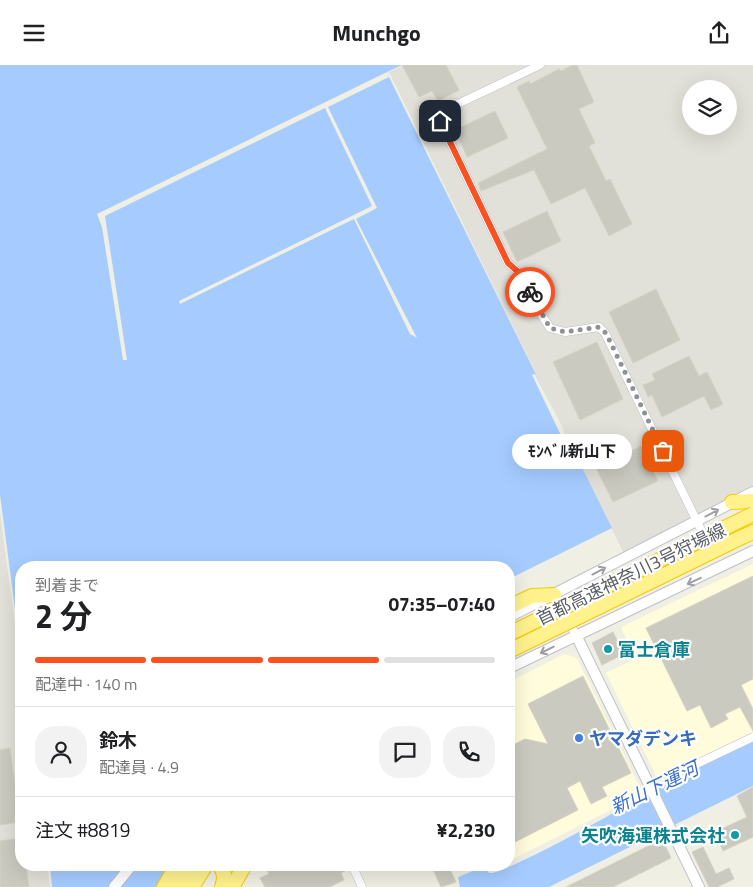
<!DOCTYPE html>
<html lang="ja">
<head>
<meta charset="utf-8">
<style>
	:root { --surface:#fff; --page:#f2f2f2; --text:#202124; --muted:#757577; --line:#e0e0e0; --accent:#fb5020 }
	body { margin:0; font-family:"Titillium Web","Noto Sans JP",sans-serif; background:var(--page); color:var(--text); height:100vh; display:flex; flex-direction:column; font-size:19px; white-space:nowrap }
	* { box-sizing:border-box; margin:0 }
	p { font-size:16px; color:var(--muted) }
	.icon { flex:none; width:28px; height:28px; fill:none; stroke:currentColor; stroke-width:2; stroke-linecap:round; stroke-linejoin:round }
	.map { position:relative; flex:1; overflow:hidden }
	.side { position:absolute; left:15px; top:496px; width:500px; height:310px; display:flex; flex-direction:column; background:var(--surface); border-radius:20px; box-shadow:0 5px 20px #0002 }
	.side>* { flex:none }
	.tools { position:absolute; left:682px; top:15px; display:grid; gap:10px }
	.tools a { display:grid; place-items:center; width:55px; height:55px; border-radius:50%; background:var(--surface); box-shadow:0 5px 20px #0002; font-size:25px }
	.pin { position:absolute; display:grid; place-items:center; width:42px; height:42px; color:#fff; margin:-21px; border-radius:10px; box-shadow:0 2px 8px #0006 }
	.courier { position:absolute; display:grid; place-items:center; width:50px; height:50px; margin:-25px; border:4px solid #fb5020; border-radius:50%; background:#fff; color:#222; box-shadow:0 1px 6px #0007 }
	.bubble { position:absolute; height:35px; border-radius:18px; background:var(--surface); box-shadow:0 5px 20px #0002; font-size:16px; font-weight:700; line-height:35px; text-align:center }
	.headline em { font-style:normal; font-weight:700 }
	.headline div { display:flex; flex-direction:column-reverse }
	.headline { display:flex; align-items:center; justify-content:space-between; height:85px; padding:0 20px }
	h1 { font-size:32px; font-weight:700; line-height:38px }
	.bar { display:grid; grid-template-columns:repeat(4,1fr); gap:8px 5px; align-content:center; height:60px; padding:0 20px }
	.bar i { height:6px; border-radius:4px; background:var(--line) }
	.bar .selected { background:var(--accent) }
	.bar p { grid-column:span 4 }
	.line { display:flex; align-items:center; gap:12px; padding:0 20px; border-top:1px solid var(--line) }
	.line div { flex:1 }
	.round { display:grid; place-items:center; flex:none; width:52px; height:52px; border-radius:20px; background:var(--page) }
	header { display:flex; justify-content:space-between; align-items:center; height:65px; padding:0 20px; background:var(--surface); font-size:22px; font-weight:700 }
	.map>svg:first-child { display:block }
	.commercial { fill:#fffcdb }
	.industrial { fill:#e1e1d9; fill-rule:evenodd }
	.water { fill:#a6ccff }
	.pier { fill:#f0efe4 }
	.building { fill:#cbcac1; stroke:#d6d2c2 }
	.lines { fill:none; stroke-linecap:round; stroke-linejoin:round }
	.street-casing { stroke:#bcbec5; stroke-width:9 }
	.secondary-casing { stroke:#bfc1c9; stroke-width:12 }
	.highway-casing { stroke:#f5ca00; stroke-width:16 }
	.street { stroke:#fff; stroke-width:8 }
	.secondary { stroke:#fff; stroke-width:10 }
	.highway { stroke:#fff28d; stroke-width:14 }
	.highway-bridge-casing { stroke:#f5ca00; stroke-width:16; stroke-linecap:butt }
	.highway-bridge { stroke:#fff28d; stroke-width:14 }
	.oneway { stroke:#9d9fa4 }
	.done { stroke:#909193; stroke-width:5; stroke-dasharray:0 9 }
	.route { stroke:#fb5020; stroke-width:6 }
	.culture-dot { fill:#0f9aa8; stroke:#fff; stroke-width:2 }
	.shop-dot { fill:#3f7fe0; stroke:#fff; stroke-width:2 }
	.labels { text-anchor:middle; dominant-baseline:central; stroke-width:4.5; stroke-linejoin:round; paint-order:stroke }
	.street-label { font-size:18px; fill:#5c5f67; stroke:#fff }
	.culture-label { font-size:18px; font-weight:bold; fill:#0d838f; stroke:#fff; text-anchor:start }
	.shop-label { font-size:18px; font-weight:bold; fill:#366cbe; stroke:#fff; text-anchor:start }
	.water-label { font-size:19px; font-style:italic; fill:#3b6fd0; stroke:#fff }
</style>
</head>
<body>
<header><svg class="icon" aria-label="menu" viewBox="0 0 24 24"><path d="M4 6h16M4 12h16M4 18h16"/></svg>Munchgo<svg class="icon" aria-label="share" viewBox="0 0 24 24"><path d="M12 15V3M7 8l5-5 5 5M5 13v7h14v-7"/></svg></header>
<div class="map">
<svg width="753" height="822" viewBox="0 0 753 822">
	<rect width="100%" height="100%" fill="#f0efe4"/>
	<!-- commercial -->
	<path class="commercial" d="M 753,499 L 753,668 L 658,715 L 606,608 L 635,594 L 621,562 Z
		M 564,589 L 577,593 L 643,729 L 509,796 L 509,617 Z"/>
	<!-- industrial -->
	<path class="industrial" d="M 404,0 L 753,0 L 753,427 L 626,493 L 389,7 ZM 691,24 L 729,24 L 729,61 L 691,61 Z
		M 0,447 L 21,605 L 21,800 L 47,800 L 50,822 L 0,822 Z"/>
	<!-- water -->
	<path class="water" d="M 0,0 L 402,0 L 387,7 L 389,12 L 612,463 L 509,514 L 509,502 L 21,502 L 21,589 L 0,430 Z
		M 753,675 L 753,721 L 549,822 L 460,822 L 458,812 L 485,801 L 489,808 C 500,811 612,750 628,739 Z
		M 50,800 L 187,800 L 190,822 L 52,822 Z"/>
	<!-- pier -->
	<path class="pier" d="M 387,7 L 389,12 L 328,42 L 377,143 L 356,154 L 417,273 L 410,269 L 354,154 L 180,239 L 179,236 L 372,141 L 325,43 L 105,151 L 127,295 L 123,295 L 102,162 L 97,149 Z
		M 535,309 L 562,361 L 571,384 L 568,385 L 532,310 Z"/>
	<!-- building -->
	<path class="building" d="M 402,0 L 446,0 L 459,25 L 438,36 L 432,26 L 419,32 Z
		M 573,0 L 577,0 L 594,37 L 579,44 L 595,78 L 589,81 L 606,116 L 610,114 L 632,159 L 609,171 L 585,123 L 551,139 L 534,105 L 481,126 L 478,118 L 547,84 L 517,22 L 529,16 L 530,19 L 559,4 L 561,6 Z
		M 495,46 L 508,73 L 467,92 L 455,65 Z
		M 547,146 L 561,176 L 517,197 L 503,167 Z
		M 656,224 L 680,275 L 633,298 L 609,247 Z
		M 597,277 L 623,334 L 580,355 L 553,297 Z
		M 689,291 L 699,311 L 707,307 L 723,339 L 711,345 L 704,331 L 662,352 L 652,330 L 648,332 L 643,320 L 655,315 L 652,309 Z
		M 641,381 L 658,416 L 613,437 L 596,403 Z
		M 753,511 L 753,614 L 741,620 L 753,644 L 753,666 L 740,642 L 725,649 L 728,654 L 711,663 L 700,640 L 687,646 L 646,563 Z
		M 613,567 L 624,589 L 602,600 L 592,578 Z
		M 583,611 L 631,708 L 602,722 L 607,731 L 591,739 L 580,716 L 567,723 L 578,745 L 509,780 L 509,682 L 525,674 L 548,679 L 528,639 Z
		M 10,683 L 20,757 L 0,760 L 0,685 Z
		M 753,722 L 753,772 L 723,786 L 715,767 L 747,752 L 737,731 Z
		M 21,773 L 21,800 L 26,800 L 29,822 L 0,822 L 0,776 Z
		M 662,774 L 671,793 L 613,822 L 566,822 Z
		M 703,782 L 716,809 L 729,803 L 734,814 L 717,822 L 709,822 L 692,787 Z
		M 264,800 L 342,800 L 345,806 L 341,808 L 344,815 L 329,822 L 265,822 L 260,813 L 269,809 Z
		M 431,800 L 448,800 L 456,817 L 441,822 Z"/>
	<g class="lines">
		<defs>
			<path id="street" d="M 540,0 L 443,46 L 440,56 L 508,198 L 524,212 L 537,243 L 550,263 L 565,267 L 599,262 L 605,268 L 706,475
				M 554,530 L 576,570
				M 684,705 L 753,672
				M 352,800 L 362,822"/>
			<path id="secondary" d="M 509,552 L 753,427
				M 576,570 L 699,822
				M 509,603 L 753,486
				M 114,822 L 132,800"/>
			<path id="highway" d="M 732,437 L 753,436
				M 742,472 L 753,467
				M 509,542 L 532,531 L 554,530
				M 219,800 C 225,806 225,814 222,822
				M 164,822 L 177,800
				M 178,822 L 191,800
				M 192,822 L 206,800
				M 232,822 L 245,800"/>
		</defs>
		<!-- street casing -->
		<use href="#street" class="street-casing"/>
		<!-- secondary casing -->
		<use href="#secondary" class="secondary-casing"/>
		<!-- highway casing -->
		<use href="#highway" class="highway-casing"/>
		<!-- street -->
		<use href="#street" class="street"/>
		<!-- secondary -->
		<use href="#secondary" class="secondary"/>
		<!-- highway -->
		<use href="#highway" class="highway"/>
		<defs>
			<path id="highway-bridge" d="M 509,569 L 753,449
				M 509,586 L 742,472"/>
		</defs>
		<!-- highway-bridge casing -->
		<use href="#highway-bridge" class="highway-bridge-casing"/>
		<!-- highway-bridge -->
		<use href="#highway-bridge" class="highway-bridge"/>
	</g>
	<!-- one-way arrows -->
	<defs><path id="oneway-shaft" d="M-6 0H5M1.5-3L5.5 0L1.5 3" fill="none" stroke-width="1.6" stroke-linecap="round" stroke-linejoin="round" transform="scale(1.25)"/></defs>
	<g class="oneway">
		<use href="#oneway-shaft" transform="translate(712 448) rotate(-28)"/>
		<use href="#oneway-shaft" transform="translate(599 506) rotate(-28)"/>
		<use href="#oneway-shaft" transform="translate(694 516) rotate(155)"/>
		<use href="#oneway-shaft" transform="translate(547 585) rotate(154)"/>
	</g>
	<g class="lines">
		<!-- done -->
		<path class="done" d="M 530,227 L 550,263 L 565,267 L 599,262 L 606,268 L 663,386"/>
		<!-- route -->
		<path class="route" d="M 440,56 L 508,198 L 524,212 L 530,227"/>
	</g>
	<!-- markers -->
	<g class="culture-dot">
		<circle cx="608" cy="584" r="5"/>
		<circle cx="735" cy="770" r="5"/>
	</g>
	<circle class="shop-dot" cx="579" cy="673" r="5"/>
	<g class="labels">
		<!-- street labels -->
		<g class="street-label">
			<text transform="translate(631 509) rotate(-26)">首都高速神奈川3号狩場線</text>
		</g>
		<!-- culture labels -->
		<g class="culture-label">
			<text x="618" y="584">富士倉庫</text>
			<text x="725" y="770" text-anchor="end">矢吹海運株式会社</text>
		</g>
		<!-- shop labels -->
		<g class="shop-label">
			<text x="589" y="673">ヤマダデンキ</text>
		</g>
		<!-- water labels -->
		<g class="water-label">
			<text transform="translate(654 722) rotate(-26)">新山下運河</text>
		</g>
	</g>
</svg>
<div class="tools">
<a><svg class="icon" aria-label="layers" viewBox="0 0 24 24"><path d="M12 4l9 5-9 5-9-5zM3 14l9 5 9-5"/></svg></a>
</div>
<div class="pin" style="left:663px;top:386px;background:#ea580c"><svg class="icon" aria-label="bag" viewBox="0 0 24 24"><path d="M5 8h14l-1 12H6zM9 8a3 3 0 0 1 6 0"/></svg></div>
<div class="pin" style="left:440px;top:56px;background:#1f2937"><svg class="icon" aria-label="home" viewBox="0 0 24 24"><path d="M3 11l9-7 9 7M6 9v11h12V9"/></svg></div>
<div class="courier" style="left:530px;top:227px"><svg class="icon" aria-label="bike" viewBox="0 0 24 24"><circle cx="6" cy="16" r="4"/><circle cx="18" cy="16" r="4"/><path d="M6 16l4-8h5l3 8M10 8l3 8H6M13 5h3"/></svg></div>
<div class="bubble" style="left:512px;top:369px;width:120px">ﾓﾝﾍﾞﾙ新山下</div>
<section class="side">
<div class="headline"><div><h1>2 分</h1><p>到着まで</p></div><em>07:35–07:40</em></div>
<div class="bar"><i class="selected"></i><i class="selected"></i><i class="selected"></i><i></i><p>配達中 · 140 m</p></div>
<div class="line" style="height:90px"><a class="round"><svg class="icon" aria-label="person" viewBox="0 0 24 24"><circle cx="12" cy="8" r="4"/><path d="M4 21q1-7 8-7t8 7"/></svg></a><div><b>鈴木</b><p>配達員 · 4.9</p></div><a class="round"><svg class="icon" aria-label="chat" viewBox="0 0 24 24"><path d="M4 5h16v11H9l-5 4z"/></svg></a><a class="round"><svg class="icon" aria-label="phone" viewBox="0 0 24 24"><path d="M5 4h4l2 5-3 2q2 4 5 5l2-3 5 2v4C11 20 4 13 5 4z"/></svg></a></div>
<div class="line" style="height:65px"><div>注文 #8819</div><b>¥2,230</b></div>
</section>
</div>
</body>
</html>
